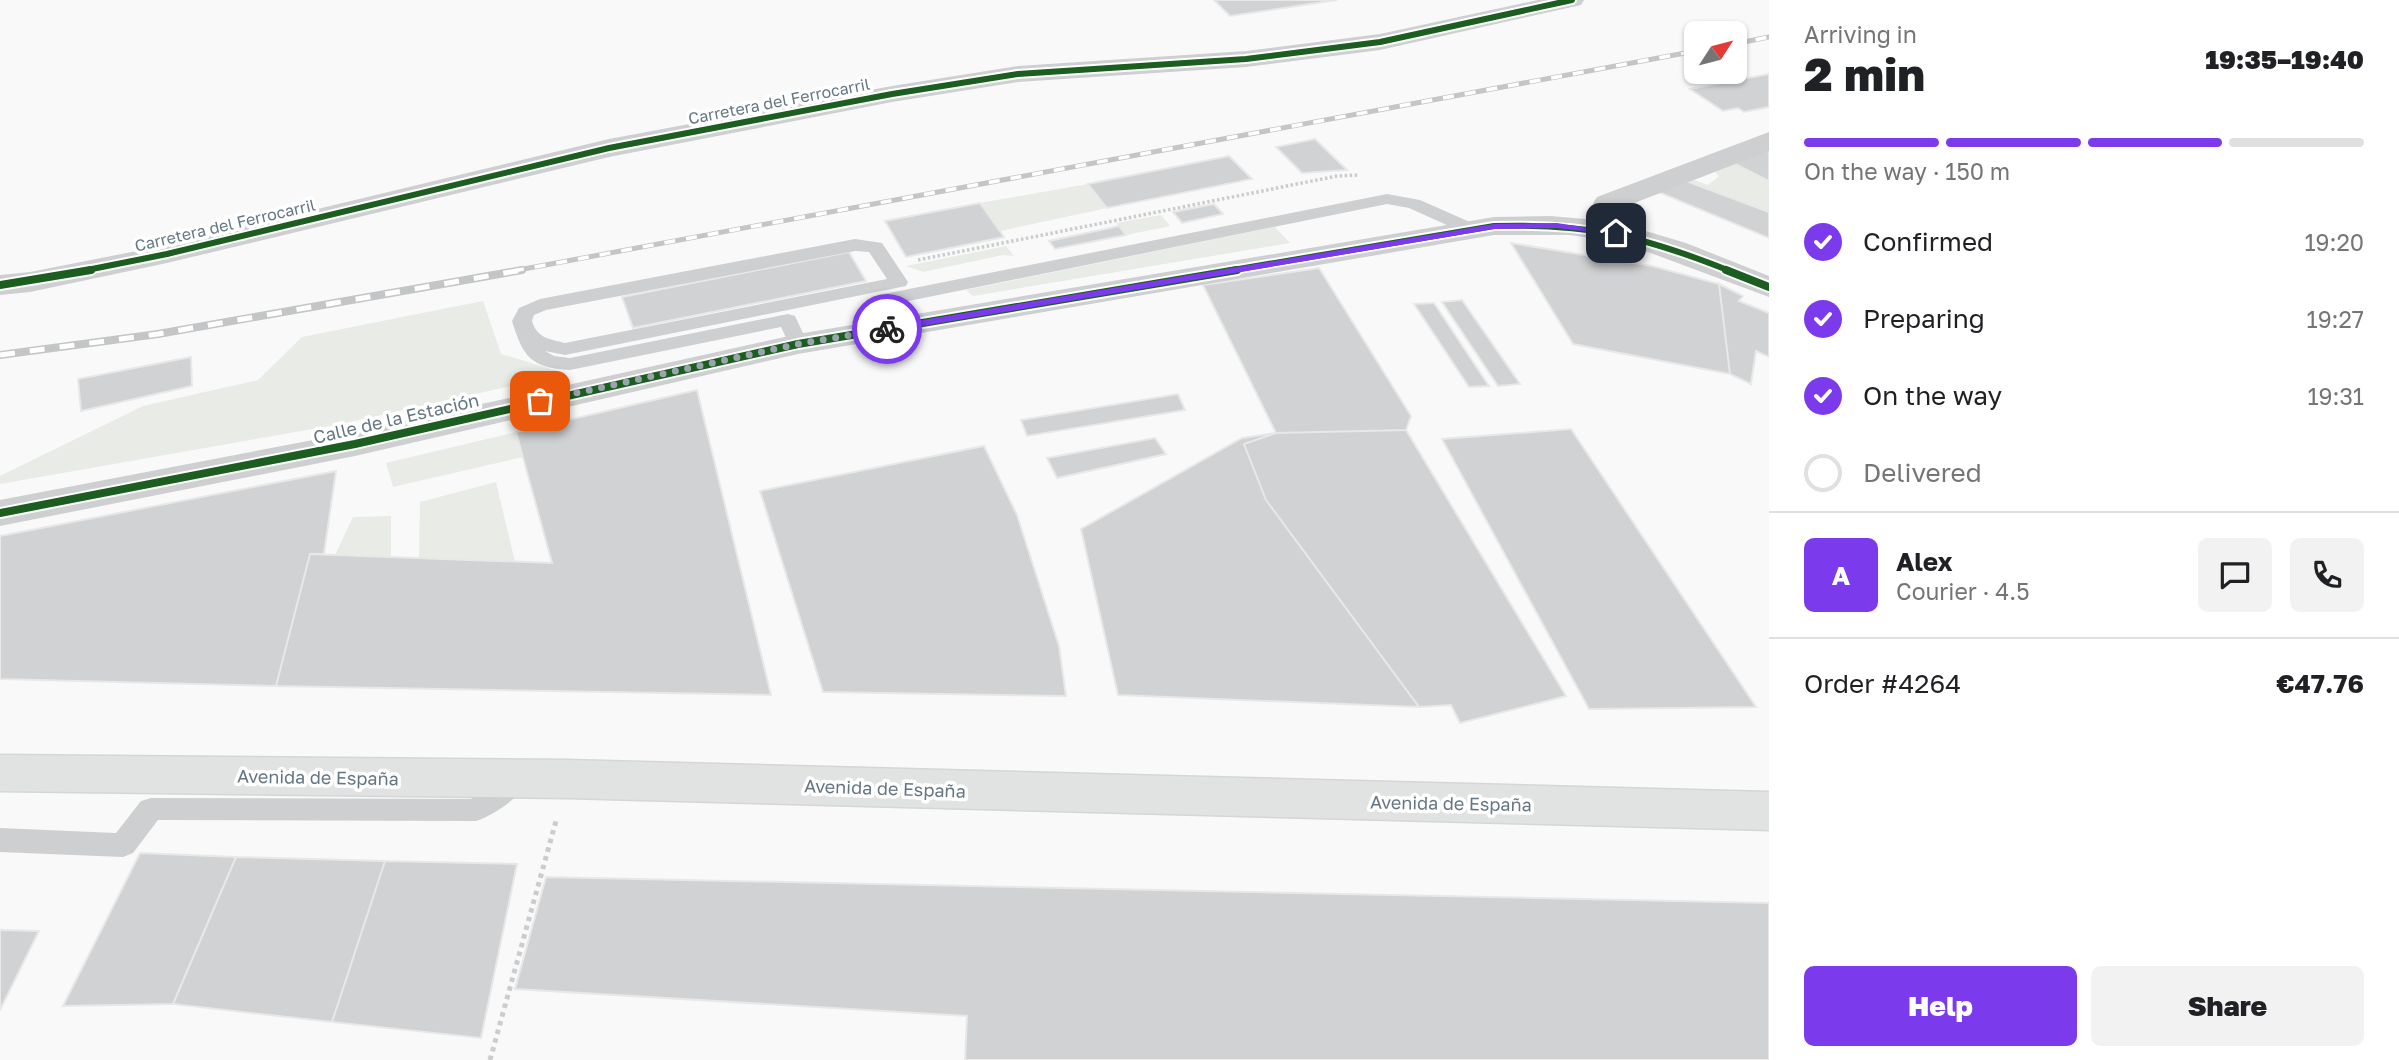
<!DOCTYPE html>
<html lang="en">
<head>
<meta charset="utf-8">
<style>
	:root { --surface:#fff; --page:#f2f2f2; --text:#202124; --muted:#757577; --line:#e0e0e0; --accent:#7c3aed }
	body { margin:0; font-family:"Golos Text",sans-serif; background:var(--page); color:var(--text); height:100vh; display:flex; flex-direction:column; font-size:26px; white-space:nowrap }
	* { box-sizing:border-box; margin:0 }
	p { font-size:23px; color:var(--muted) }
	.icon { flex:none; width:38px; height:38px; fill:none; stroke:currentColor; stroke-width:2; stroke-linecap:round; stroke-linejoin:round }
	.map { position:relative; flex:1; overflow:hidden }
	.sheet { display:flex; flex-direction:column; background:var(--surface); width:630px }
	.sheet>* { flex:none }
	.needle { width:46px; rotate:54deg }
	.tools { position:absolute; left:1684px; top:21px; display:grid; gap:14px }
	.tools a { display:grid; place-items:center; width:63px; height:63px; border-radius:10px; background:var(--surface); box-shadow:0 2px 5px #0004; font-size:35px }
	.pin { position:absolute; display:grid; place-items:center; width:60px; height:60px; color:#fff; margin:-30px; border-radius:14px; box-shadow:0 4px 10px #0006 }
	.courier { position:absolute; display:grid; place-items:center; width:70px; height:70px; margin:-35px; border:5px solid #7c3aed; border-radius:50%; background:#fff; color:#222; box-shadow:0 2px 9px #0007 }
	.summary em { font-style:normal; font-weight:800 }
	.summary div { display:flex; flex-direction:column-reverse }
	.summary { display:flex; align-items:center; justify-content:space-between; height:119px; padding:0 35px }
	h1 { font-size:46px; font-weight:800; line-height:52px }
	.bar { display:grid; grid-template-columns:repeat(4,1fr); gap:10px 7px; align-content:center; height:84px; padding:0 35px }
	.bar i { height:9px; border-radius:5px; background:var(--line) }
	.bar .on { background:var(--accent) }
	.bar p { grid-column:span 4 }
	.line { display:flex; align-items:center; gap:18px; padding:0 35px; border-top:2px solid var(--line) }
	.line div { flex:1 }
	.round { display:grid; place-items:center; flex:none; width:74px; height:74px; border-radius:10px; background:var(--page) }
	ol { padding:0 35px; list-style:none }
	li { display:flex; align-items:center; gap:21px; height:77px }
	li p { margin-inline-start:auto }
	li .icon { padding:7px; border-radius:50%; background:var(--accent); color:#fff; stroke-width:4 }
	li:last-child { color:var(--muted) }
	li i { width:38px; height:38px; border:4px solid var(--line); border-radius:50% }
	.cta { display:flex; gap:14px; margin-top:auto; padding:14px 35px }
	.cta a { flex:1; height:80px; border-radius:10px; background:var(--accent); color:#fff; font-size:28px; font-weight:800; line-height:80px; text-align:center }
	.cta a+a { background:var(--page); color:var(--text) }
	main { display:flex; flex:1; min-height:0 }
	.map>svg:first-child { display:block }
	.green { fill:#e8ebe6 }
	.building { fill:#d0d2d3; stroke:#e8e8e8; stroke-width:2 }
	.lines { fill:none; stroke-linecap:round; stroke-linejoin:round }
	.secondary-casing { stroke:#d5d6d7; stroke-width:3 }
	.path-far1 { stroke:#cbcccd; stroke-width:3.5; stroke-dasharray:2.5 2.5; stroke-linecap:butt }
	.path { stroke:#cbcccd; stroke-width:5; stroke-dasharray:4.5 4.5; stroke-linecap:butt }
	.service { fill:#cecfd0; fill-rule:evenodd }
	.minor { fill:#cecfd0; fill-rule:evenodd }
	.secondary { fill:#e1e2e2; fill-rule:evenodd }
	.rail-far1-casing { stroke:#c3c5c6; stroke-width:5 }
	.rail-casing { stroke:#c3c5c6; stroke-width:8 }
	.rail-far1 { stroke:#fff; stroke-width:3.5; stroke-dasharray:11; stroke-linecap:butt }
	.rail { stroke:#fff; stroke-width:5; stroke-dasharray:15; stroke-linecap:butt }
	.cycleway-far1-casing { stroke:#fff; stroke-width:10 }
	.cycleway-casing { stroke:#fff; stroke-width:12 }
	.cycleway-far1 { stroke:#1b5e20; stroke-width:6 }
	.cycleway { stroke:#1b5e20; stroke-width:8 }
	.route { fill:#7c3aed }
	.done { stroke:#99a4ac; stroke-width:7; stroke-dasharray:0 12.6 }
	.labels { text-anchor:middle; dominant-baseline:central; stroke-width:7; stroke-linejoin:round; paint-order:stroke }
	.far-street-label { font-size:16px; fill:#657683; stroke:#fff }
	.street-label { font-size:18px; fill:#657683; stroke:#fff }
</style>
</head>
<body>
<main>
<div class="map">
<svg width="1769" height="1060" viewBox="0 0 1769 1060">
	<rect width="100%" height="100%" fill="#f9f9f9"/>
	<!-- green -->
	<path class="green" d="M 1731,162 L 1769,181 L 1769,212 L 1681,179 L 1692,179 L 1708,185 L 1719,176 L 1712,169 Z
		M 1088,184 L 1107,208 L 1000,231 L 980,203 Z
		M 1161,215 L 1170,226 L 1126,235 L 1116,223 Z
		M 1275,227 L 1290,243 L 973,296 L 966,290 Z
		M 1006,246 L 1014,256 L 1003,255 L 923,272 L 906,266 Z
		M 483,301 L 501,354 L 561,372 L 552,377 L 341,424 L 0,484 L 0,476 L 143,406 L 258,380 L 302,337 Z
		M 516,432 L 523,457 L 393,487 L 386,463 Z
		M 496,482 L 515,562 L 419,558 L 420,502 Z
		M 391,516 L 391,557 L 335,555 L 353,517 Z"/>
	<!-- building -->
	<path class="building" d="M 1214,0 L 1337,0 L 1230,16 Z
		M 1769,74 L 1769,107 L 1744,112 L 1738,108 L 1723,111 L 1690,89 Z
		M 1315,139 L 1347,170 L 1302,173 L 1276,147 Z
		M 1769,150 L 1769,181 L 1731,162 Z
		M 1229,156 L 1252,179 L 1107,208 L 1088,184 Z
		M 1681,179 L 1769,212 L 1769,238 L 1656,191 Z
		M 980,203 L 1004,237 L 906,257 L 885,221 Z
		M 1214,204 L 1223,214 L 1182,223 L 1173,212 Z
		M 1119,226 L 1126,235 L 1055,249 L 1049,241 Z
		M 1511,243 L 1652,266 L 1719,284 L 1730,374 L 1573,344 Z
		M 849,252 L 866,281 L 633,328 L 622,297 Z
		M 1319,268 L 1411,416 L 1406,430 L 1276,433 L 1203,285 Z
		M 1719,284 L 1743,296 L 1739,301 L 1769,313 L 1769,357 L 1756,351 L 1751,384 L 1730,374 Z
		M 1462,300 L 1520,384 L 1498,386 L 1442,302 Z
		M 1434,303 L 1489,386 L 1469,387 L 1414,304 Z
		M 191,357 L 192,386 L 81,411 L 78,379 Z
		M 697,390 L 771,695 L 276,686 L 310,554 L 552,563 L 516,432 Z
		M 1178,394 L 1185,410 L 1027,436 L 1021,420 Z
		M 1571,429 L 1756,707 L 1589,709 L 1442,439 Z
		M 1406,430 L 1566,696 L 1460,723 L 1451,705 L 1419,707 L 1266,500 L 1244,444 L 1276,433 Z
		M 1276,433 L 1244,444 L 1266,500 L 1419,707 L 1118,695 L 1081,529 L 1242,438 Z
		M 1155,438 L 1166,454 L 1057,478 L 1047,458 Z
		M 984,446 L 1017,515 L 1059,646 L 1066,696 L 823,692 L 760,491 Z
		M 336,471 L 324,554 L 310,554 L 276,686 L 0,679 L 0,536 Z
		M 140,853 L 236,857 L 173,1004 L 63,1006 Z
		M 236,857 L 385,861 L 332,1022 L 173,1004 Z
		M 385,861 L 517,864 L 481,1038 L 332,1022 Z
		M 546,877 L 1769,903 L 1769,1060 L 965,1060 L 967,1016 L 515,989 Z
		M 0,930 L 39,931 L 0,1010 Z"/>
	<g class="lines">
		<defs>
			<path id="secondary" d="M 0,755 L 567,760 L 1769,792 L 1769,830 L 567,798 L 0,791 Z"/>
		</defs>
		<!-- secondary casing -->
		<use href="#secondary" class="secondary-casing"/>
		<!-- path-far1 -->
		<path class="path-far1" d="M 918,260 L 1337,176 L 1359,175"/>
		<!-- path -->
		<path class="path" d="M 490,1060 L 556,821"/>
		<!-- service -->
		<path class="service" d="M 1387,194 L 1420,200 L 1481,227 L 1484,231 L 1475,236 L 1469,235 L 1409,208 L 1387,204 L 879,307 L 869,301 L 879,295 Z
			M 855,239 L 882,243 L 908,282 L 906,286 L 565,355 L 545,351 L 554,356 L 570,358 L 788,314 L 795,316 L 808,344 L 805,348 L 791,348 L 781,327 L 570,370 C 531,368 523,357 512,321 L 519,308 L 540,299 ZM 855,251 L 869,252 L 887,279 L 565,343 C 549,339 537,338 532,321 L 534,315 L 546,310 Z
			M 517,768 L 526,771 L 530,779 C 522,796 494,815 476,821 L 158,820 L 133,853 L 123,857 L 0,852 L 0,828 L 116,833 L 141,801 L 151,798 L 471,799 L 508,771 Z"/>
		<!-- minor -->
		<path class="minor" d="M 1538,0 L 1584,0 L 1581,5 L 1572,7 L 1380,50 L 1246,67 L 1018,82 L 892,102 L 609,157 L 167,263 L 30,292 L 0,295 L 0,275 L 30,272 L 167,245 L 609,139 L 892,86 L 1018,66 L 1246,51 L 1380,34 Z
			M 1769,132 L 1769,151 L 1624,207 L 1629,226 L 1686,243 L 1769,276 L 1769,297 L 1621,242 L 1569,235 L 1494,235 L 798,354 L 355,456 L 0,526 L 0,500 L 355,432 L 798,334 L 1494,217 L 1550,216 L 1597,220 L 1593,203 L 1597,197 Z"/>
		<!-- secondary -->
		<use href="#secondary" class="secondary"/>
		<defs>
			<path id="rail-far1" d="M 1734,44 L 1769,37
				M 513,271 L 1696,51"/>
			<path id="rail" d="M 0,355 L 158,334 L 522,270"/>
		</defs>
		<!-- rail-far1 casing -->
		<use href="#rail-far1" class="rail-far1-casing"/>
		<!-- rail casing -->
		<use href="#rail" class="rail-casing"/>
		<!-- rail-far1 -->
		<use href="#rail-far1" class="rail-far1"/>
		<!-- rail -->
		<use href="#rail" class="rail"/>
		<defs>
			<path id="cycleway-far1" d="M 82,271 L 167,254 L 609,148 L 892,94 L 1018,74 L 1246,59 L 1380,42 L 1572,0
				M 1227,271 L 1494,226 C 1589,223 1642,236 1730,271"/>
			<path id="cycleway" d="M 1726,270 L 1769,287
				M 0,285 L 91,270
				M 0,513 L 355,444 L 798,344 L 1237,270"/>
		</defs>
		<!-- cycleway-far1 casing -->
		<use href="#cycleway-far1" class="cycleway-far1-casing"/>
		<!-- cycleway casing -->
		<use href="#cycleway" class="cycleway-casing"/>
		<!-- cycleway-far1 -->
		<use href="#cycleway-far1" class="cycleway-far1"/>
		<!-- cycleway -->
		<use href="#cycleway" class="cycleway"/>
	</g>
	<!-- route -->
	<path class="route" d="M 1557,223 L 1621,233 L 1616,235 L 1557,228 L 1494,229 L 887,332 L 882,329 L 887,326 L 1494,224 Z"/>
	<g class="lines">
		<!-- done -->
		<path class="done" d="M 540,401 L 798,344 L 887,329"/>
	</g>
	<g class="labels">
		<!-- far-street labels -->
		<g class="far-street-label">
			<text transform="translate(779 101) rotate(-11)">Carretera del Ferrocarril</text>
			<text transform="translate(225 225) rotate(-13)">Carretera del Ferrocarril</text>
		</g>
		<!-- street labels -->
		<g class="street-label">
			<text transform="translate(396 418) rotate(-13)">Calle de la Estación</text>
			<text transform="translate(318 777) rotate(1)">Avenida de España</text>
			<text transform="translate(885 788) rotate(2)">Avenida de España</text>
			<text transform="translate(1451 803) rotate(1)">Avenida de España</text>
		</g>
	</g>
</svg>
<div class="tools">
<a><svg class="needle" viewBox="-14 -14 28 28"><path d="M0-13l5 13h-10z" fill="#e53935"/><path d="M0 13l5-13h-10z" fill="#757577"/></svg></a>
</div>
<div class="pin" style="left:540px;top:401px;background:#ea580c"><svg class="icon" aria-label="bag" viewBox="0 0 24 24"><path d="M5 8h14l-1 12H6zM9 8a3 3 0 0 1 6 0"/></svg></div>
<div class="pin" style="left:1616px;top:233px;background:#1f2937"><svg class="icon" aria-label="home" viewBox="0 0 24 24"><path d="M3 11l9-7 9 7M6 9v11h12V9"/></svg></div>
<div class="courier" style="left:887px;top:329px"><svg class="icon" aria-label="bike" viewBox="0 0 24 24"><circle cx="6" cy="16" r="4"/><circle cx="18" cy="16" r="4"/><path d="M6 16l4-8h5l3 8M10 8l3 8H6M13 5h3"/></svg></div>
</div>
<section class="sheet">
<div class="summary"><div><h1>2 min</h1><p>Arriving in</p></div><em>19:35–19:40</em></div>
<div class="bar"><i class="on"></i><i class="on"></i><i class="on"></i><i></i><p>On the way · 150 m</p></div>
<ol>
<li><svg class="icon" aria-label="check" viewBox="0 0 24 24"><path d="M5 12l5 5 9-10"/></svg>Confirmed<p>19:20</p></li>
<li><svg class="icon" aria-label="check" viewBox="0 0 24 24"><path d="M5 12l5 5 9-10"/></svg>Preparing<p>19:27</p></li>
<li><svg class="icon" aria-label="check" viewBox="0 0 24 24"><path d="M5 12l5 5 9-10"/></svg>On the way<p>19:31</p></li>
<li><i></i>Delivered</li>
</ol>
<div class="line" style="height:126px"><b class="round" style="background:var(--accent);color:#fff">A</b><div><b>Alex</b><p>Courier · 4.5</p></div><a class="round"><svg class="icon" aria-label="chat" viewBox="0 0 24 24"><path d="M4 5h16v11H9l-5 4z"/></svg></a><a class="round"><svg class="icon" aria-label="phone" viewBox="0 0 24 24"><path d="M5 4h4l2 5-3 2q2 4 5 5l2-3 5 2v4C11 20 4 13 5 4z"/></svg></a></div>
<div class="line" style="height:91px"><div>Order #4264</div><b>€47.76</b></div>
<div class="cta"><a>Help</a><a>Share</a></div>
</section>
</main>
</body>
</html>
